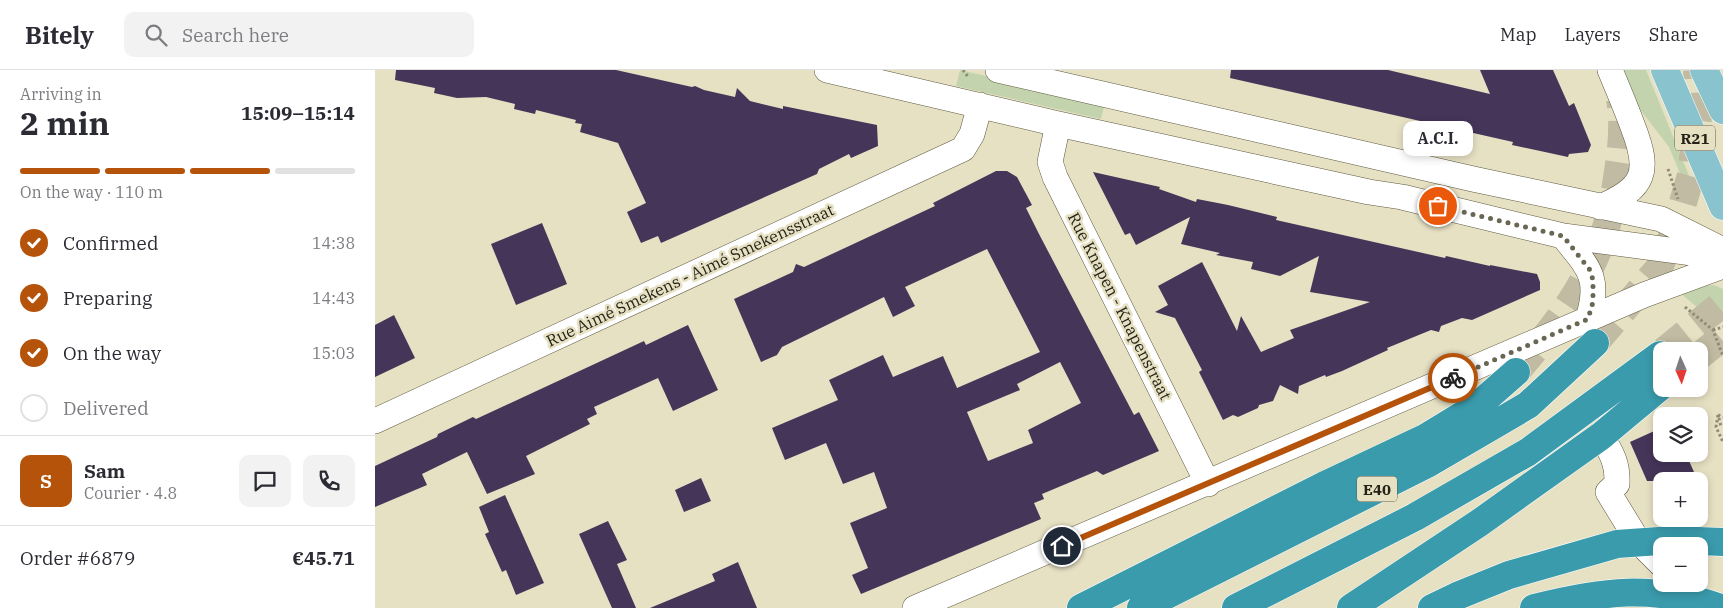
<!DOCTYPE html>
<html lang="en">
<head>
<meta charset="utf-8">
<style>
	:root { --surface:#fff; --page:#f2f2f3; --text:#2b2b33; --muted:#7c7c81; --line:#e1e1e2; --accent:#b45309 }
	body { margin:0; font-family:"IBM Plex Serif",serif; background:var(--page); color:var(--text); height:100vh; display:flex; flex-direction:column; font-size:19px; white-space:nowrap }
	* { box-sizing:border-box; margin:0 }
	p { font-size:16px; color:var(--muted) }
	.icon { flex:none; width:28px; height:28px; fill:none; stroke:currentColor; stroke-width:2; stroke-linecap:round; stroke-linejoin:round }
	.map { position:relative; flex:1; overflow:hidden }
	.side { display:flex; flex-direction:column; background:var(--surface); width:375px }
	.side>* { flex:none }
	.needle { width:32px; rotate:177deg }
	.tools { position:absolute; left:1278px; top:272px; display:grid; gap:10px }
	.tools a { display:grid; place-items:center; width:55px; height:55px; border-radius:10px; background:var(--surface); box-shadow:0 2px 8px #0003; font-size:25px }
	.pin { position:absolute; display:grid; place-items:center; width:42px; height:42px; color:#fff; margin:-21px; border:2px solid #fff; border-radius:50%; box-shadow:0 1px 5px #0007 }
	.courier { position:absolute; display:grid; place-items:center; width:50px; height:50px; margin:-25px; border:4px solid #b45309; border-radius:50%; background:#fff; color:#222; box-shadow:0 1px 6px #0007 }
	.bubble { position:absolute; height:35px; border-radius:10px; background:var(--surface); box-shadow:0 2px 8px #0003; font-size:16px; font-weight:800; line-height:35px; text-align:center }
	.overview em { font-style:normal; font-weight:800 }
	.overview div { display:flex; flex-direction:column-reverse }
	.overview { display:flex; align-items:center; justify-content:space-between; height:85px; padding:0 20px }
	h1 { font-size:32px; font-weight:800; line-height:38px }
	.bar { display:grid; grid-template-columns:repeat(4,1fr); gap:8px 5px; align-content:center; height:60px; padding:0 20px }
	.bar i { height:6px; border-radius:4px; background:var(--line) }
	.bar .current { background:var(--accent) }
	.bar p { grid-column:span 4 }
	.line { display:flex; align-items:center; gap:12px; padding:0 20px; border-top:1px solid var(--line) }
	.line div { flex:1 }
	.round { display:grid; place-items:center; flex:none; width:52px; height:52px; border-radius:10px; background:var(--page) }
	ol { padding:0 20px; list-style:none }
	li { display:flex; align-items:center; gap:15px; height:55px }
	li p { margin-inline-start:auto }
	li .icon { padding:5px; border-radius:50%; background:var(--accent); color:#fff; stroke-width:4 }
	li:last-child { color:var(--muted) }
	li i { width:28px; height:28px; border:2px solid var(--line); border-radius:50% }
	header { display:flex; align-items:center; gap:30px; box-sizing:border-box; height:70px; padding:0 25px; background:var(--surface); border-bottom:1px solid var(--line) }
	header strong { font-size:24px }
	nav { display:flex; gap:28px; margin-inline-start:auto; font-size:18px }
	.search { width:350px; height:45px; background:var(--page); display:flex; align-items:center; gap:12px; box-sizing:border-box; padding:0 18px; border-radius:10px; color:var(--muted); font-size:19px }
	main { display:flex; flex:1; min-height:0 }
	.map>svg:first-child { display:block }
	.green { fill:#c2d3ae }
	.building { fill:#453559; fill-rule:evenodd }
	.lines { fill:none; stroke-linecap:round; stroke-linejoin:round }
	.highway-tunnel { stroke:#c0bba2; stroke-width:28; stroke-dasharray:28 14; stroke-linecap:butt }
	.minor-casing { stroke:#5e593f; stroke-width:26 }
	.major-casing { stroke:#fff; stroke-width:29 }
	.highway-casing { stroke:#fff; stroke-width:29 }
	.path { stroke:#8f8b76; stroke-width:3; stroke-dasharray:2.5 2.5; stroke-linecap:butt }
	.minor { stroke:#fff; stroke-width:25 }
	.major { stroke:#89c3cd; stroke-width:28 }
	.highway { stroke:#3a9bac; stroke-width:28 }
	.done { stroke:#696654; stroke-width:5; stroke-dasharray:0 9 }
	.route { stroke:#b45309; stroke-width:6 }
	.labels { text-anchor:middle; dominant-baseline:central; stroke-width:5; stroke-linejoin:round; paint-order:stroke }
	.shield { fill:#e7e1c4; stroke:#5f5c4c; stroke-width:1 }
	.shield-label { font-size:15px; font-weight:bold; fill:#252318 }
	.street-label { font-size:16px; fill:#252318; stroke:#e7e1c4 }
</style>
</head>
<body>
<header>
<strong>Bitely</strong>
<div class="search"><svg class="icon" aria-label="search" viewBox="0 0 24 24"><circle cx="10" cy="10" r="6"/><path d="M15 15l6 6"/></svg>Search here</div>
<nav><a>Map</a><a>Layers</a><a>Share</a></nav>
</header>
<main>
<section class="side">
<div class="overview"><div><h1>2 min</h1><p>Arriving in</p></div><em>15:09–15:14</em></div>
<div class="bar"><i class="current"></i><i class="current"></i><i class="current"></i><i></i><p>On the way · 110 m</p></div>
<ol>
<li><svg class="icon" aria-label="check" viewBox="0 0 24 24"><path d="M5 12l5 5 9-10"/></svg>Confirmed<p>14:38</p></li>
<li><svg class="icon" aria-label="check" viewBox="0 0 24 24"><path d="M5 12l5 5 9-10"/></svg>Preparing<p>14:43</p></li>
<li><svg class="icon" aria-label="check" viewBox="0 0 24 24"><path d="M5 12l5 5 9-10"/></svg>On the way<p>15:03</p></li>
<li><i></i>Delivered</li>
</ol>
<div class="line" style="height:90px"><b class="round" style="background:var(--accent);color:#fff">S</b><div><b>Sam</b><p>Courier · 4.8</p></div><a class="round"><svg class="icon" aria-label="chat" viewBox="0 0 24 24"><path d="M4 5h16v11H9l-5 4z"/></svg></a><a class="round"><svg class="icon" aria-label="phone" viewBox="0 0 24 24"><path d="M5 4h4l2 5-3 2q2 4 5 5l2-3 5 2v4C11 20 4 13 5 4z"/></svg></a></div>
<div class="line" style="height:65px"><div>Order #6879</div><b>€45.71</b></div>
</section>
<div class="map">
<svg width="1348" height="538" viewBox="0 0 1348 538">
	<rect width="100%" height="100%" fill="#e7e1c4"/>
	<!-- green -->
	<path class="green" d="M 585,0 L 730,33 L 726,49 L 581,16 Z
		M 1247,0 L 1271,0 L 1315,108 L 1307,108 L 1294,77 L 1264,38 Z
		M 1339,215 L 1348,219 L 1348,250 L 1340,252 L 1305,223 L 1329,216 Z"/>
	<!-- building -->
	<path class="building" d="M 21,0 L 241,0 L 317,17 L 320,16 L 329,20 L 360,27 L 362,18 L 375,31 L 408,39 L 408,36 L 502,55 L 503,76 L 476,88 L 474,84 L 444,99 L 442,104 L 433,108 L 286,173 L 283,166 L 266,173 L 252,142 L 271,133 L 243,73 L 205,62 L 207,54 L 200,53 L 201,50 L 161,40 L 160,44 L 139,39 L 140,34 L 111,27 L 82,28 L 59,23 L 60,18 L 20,10 Z
		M 856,0 L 1013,0 L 1115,24 L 1105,0 L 1178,0 L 1194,36 L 1199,33 L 1216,75 L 1213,82 L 1194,84 L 1193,87 L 1137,75 L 1138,72 L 855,8 Z
		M 621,101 L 632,101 L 642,107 L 657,135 L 651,138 L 664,164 L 759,345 L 764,342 L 784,381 L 728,405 L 722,401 L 667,424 L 669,429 L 659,433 L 666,449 L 486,524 L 477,505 L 493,498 L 475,453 L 512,438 L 499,402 L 468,414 L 451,373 L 410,390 L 397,358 L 463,330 L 454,310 L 508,285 L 518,307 L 568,286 L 582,318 L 665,282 L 612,179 L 530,217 L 540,236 L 518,247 L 509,227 L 407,277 L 402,285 L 386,292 L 359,229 L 418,202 L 421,194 L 429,197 L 560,136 L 558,133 ZM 685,292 L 706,333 L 653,360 L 658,373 L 613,391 L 592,342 L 645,320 L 642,314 Z
		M 718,102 L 785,117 L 784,119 L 821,132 L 822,129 L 853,135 L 902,147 L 901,150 L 1070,188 L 1071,186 L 1115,196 L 1115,195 L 1162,204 L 1165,212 L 1165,220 L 1097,250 L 1087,248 L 1066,256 L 1064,262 L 1056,260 L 1012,278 L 1013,280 L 967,301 L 951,307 L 950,305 L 924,316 L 923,324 L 905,315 L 898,331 L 884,335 L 883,338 L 863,347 L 858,345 L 848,350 L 824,302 L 827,300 L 800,248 L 780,242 L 793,235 L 783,216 L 827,192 L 862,261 L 866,246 L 886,282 L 919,268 L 915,260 L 995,232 L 935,222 L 944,186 L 905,206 L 876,199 L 878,192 L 841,185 L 845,183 L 806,174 L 815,147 L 761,175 L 755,163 L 750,165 Z
		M 167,153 L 192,214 L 141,235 L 116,174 Z
		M 19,245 L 40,288 L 0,307 L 0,255 Z
		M 313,255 L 343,320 L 298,341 L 283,308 L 219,337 L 222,344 L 212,349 L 215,354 L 151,386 L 160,404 L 112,424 L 92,382 L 47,404 L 52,415 L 0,437 L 0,396 L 62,367 L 63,364 L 98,347 L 101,349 L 269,271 L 271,275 Z
		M 1286,358 L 1286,384 L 1311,384 L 1323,411 L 1272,411 L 1255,372 Z
		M 326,408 L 336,431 L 309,442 L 300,420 Z
		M 130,425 L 169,513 L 141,525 L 131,500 L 127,502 L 110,464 L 114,462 L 104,437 Z
		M 233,451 L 252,490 L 242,494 L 261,538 L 237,538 L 204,464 Z
		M 363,492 L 382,538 L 275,538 L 340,511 L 337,504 Z"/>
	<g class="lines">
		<!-- highway-tunnel -->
		<path class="highway-tunnel" d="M 1220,273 L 1284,198 L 1300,160 L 1316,105 L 1324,39 L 1322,0
			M 1289,281 L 1348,233
			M 1324,286 L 1348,267
			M 1141,302 C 1197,237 1232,188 1243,101 C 1247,76 1249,53 1245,29"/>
		<defs>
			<path id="minor" d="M 452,0 L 683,54 L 994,122 L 1027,127 L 1188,166 L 1348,187
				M 623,0 L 1098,109 L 1286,149 L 1348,180
				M 683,54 L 675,92 L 680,107 L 833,414
				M 1225,137 C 1271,118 1275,101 1258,57 C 1251,38 1243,19 1235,0
				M 1188,166 C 1213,198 1226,206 1213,249
				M 0,351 L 588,79 L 597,64 L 605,35
				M 1226,366 C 1237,383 1243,394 1242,414 L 1233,422 L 1263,471 L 1286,494
				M 540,538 L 1269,225 L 1348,196"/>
			<path id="major" d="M 1290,0 L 1348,136
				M 1329,0 L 1348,40"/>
			<path id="highway" d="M 706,538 L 948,416 L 1050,368 L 1101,337 L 1141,302
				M 766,538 L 1054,393 L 1153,335 L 1220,273
				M 861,538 L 1040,447 L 1153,382 L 1285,285
				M 976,538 L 1104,453 L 1226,366 L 1286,316
				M 1057,538 L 1082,526 L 1134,505 L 1242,474 L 1298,470 L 1348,472
				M 1159,538 C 1227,521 1277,514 1346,538"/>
		</defs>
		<!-- minor casing -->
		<use href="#minor" class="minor-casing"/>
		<!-- major casing -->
		<use href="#major" class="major-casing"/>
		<!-- highway casing -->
		<use href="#highway" class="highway-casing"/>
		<!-- path -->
		<path class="path" d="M 588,0 L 594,8
			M 1293,99 L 1303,129
			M 1310,237 L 1338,260 L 1348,286
			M 1338,260 L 1348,257
			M 1343,345 L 1341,357 L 1348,372
			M 1343,345 L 1348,347
			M 1344,348 L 1346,357"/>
		<!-- minor -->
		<use href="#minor" class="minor"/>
		<!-- major -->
		<use href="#major" class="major"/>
		<!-- highway -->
		<use href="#highway" class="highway"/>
	</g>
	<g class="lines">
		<!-- done -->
		<path class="done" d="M 1063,136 L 1188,166 L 1215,200 L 1218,210 L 1218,232 L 1213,249 L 1078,308"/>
		<!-- route -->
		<path class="route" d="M 687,476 L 1078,308"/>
	</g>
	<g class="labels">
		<!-- shield labels -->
		<g class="shield">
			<rect x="1300" y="55.5" width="40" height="25" rx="4"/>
			<rect x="982" y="406.5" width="40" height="25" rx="4"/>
		</g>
		<g class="shield-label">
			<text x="1320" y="68">R21</text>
			<text x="1002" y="419">E40</text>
		</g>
		<!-- street labels -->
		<g class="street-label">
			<text transform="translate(315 205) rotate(-25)">Rue Aimé Smekens - Aimé Smekensstraat</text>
			<text transform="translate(745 236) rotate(63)">Rue Knapen - Knapenstraat</text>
		</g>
	</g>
</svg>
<div class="tools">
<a><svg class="needle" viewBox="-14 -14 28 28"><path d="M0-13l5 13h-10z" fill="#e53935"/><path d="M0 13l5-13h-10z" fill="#7c7c81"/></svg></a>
<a><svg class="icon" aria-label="layers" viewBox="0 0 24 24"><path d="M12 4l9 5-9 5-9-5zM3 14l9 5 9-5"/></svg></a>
<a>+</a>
<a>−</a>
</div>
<div class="pin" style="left:1063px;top:136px;background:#ea580c"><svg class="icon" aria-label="bag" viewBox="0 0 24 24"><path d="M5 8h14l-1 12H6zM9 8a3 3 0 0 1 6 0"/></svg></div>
<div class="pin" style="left:687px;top:476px;background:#1f2937"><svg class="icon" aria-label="home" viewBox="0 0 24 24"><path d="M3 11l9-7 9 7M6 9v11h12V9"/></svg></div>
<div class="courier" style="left:1078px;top:308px"><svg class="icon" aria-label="bike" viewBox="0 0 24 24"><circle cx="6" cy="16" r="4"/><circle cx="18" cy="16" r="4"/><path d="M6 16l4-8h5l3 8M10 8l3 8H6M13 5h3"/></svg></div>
<div class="bubble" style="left:1028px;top:51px;width:70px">A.C.I.</div>
</div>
</main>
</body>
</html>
